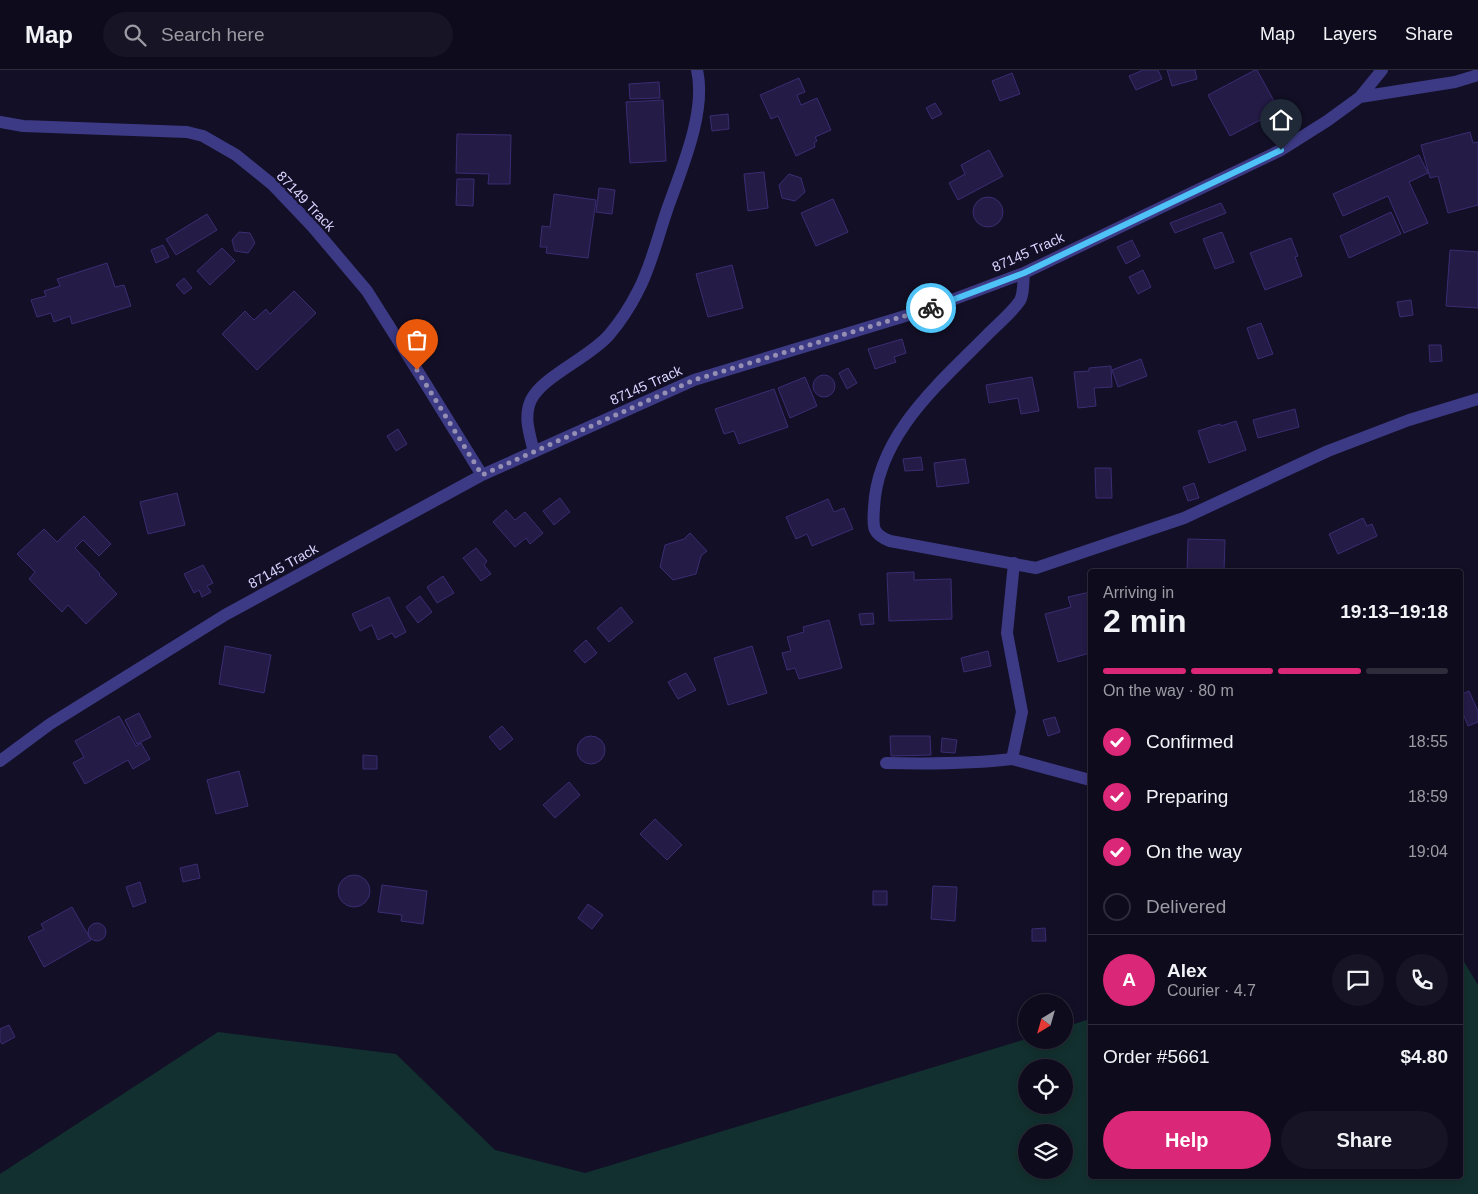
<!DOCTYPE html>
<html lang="en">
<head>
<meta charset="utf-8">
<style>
	:root { --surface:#0e0b1c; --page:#171425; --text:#f1f3f6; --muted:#9b9ba3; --line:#2e2b3b; --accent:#db2777 }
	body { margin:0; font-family:Helvetica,sans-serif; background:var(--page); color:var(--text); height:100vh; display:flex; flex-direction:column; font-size:19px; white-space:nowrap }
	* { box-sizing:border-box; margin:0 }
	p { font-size:16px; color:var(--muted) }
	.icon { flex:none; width:28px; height:28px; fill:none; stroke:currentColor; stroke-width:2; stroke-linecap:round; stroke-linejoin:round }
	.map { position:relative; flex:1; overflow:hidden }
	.details { position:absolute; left:1088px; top:499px; width:375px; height:610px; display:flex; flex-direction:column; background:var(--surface); border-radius:5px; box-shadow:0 2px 8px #0003,0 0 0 1px var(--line) }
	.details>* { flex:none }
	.needle { width:32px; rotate:217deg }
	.fabs { position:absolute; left:1018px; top:924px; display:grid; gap:10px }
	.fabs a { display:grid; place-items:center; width:55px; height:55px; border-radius:50%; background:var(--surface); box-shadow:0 2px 8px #0003,0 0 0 1px var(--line); font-size:25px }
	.pin { position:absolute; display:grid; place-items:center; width:42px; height:42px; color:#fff; margin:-51px -21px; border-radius:50% 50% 50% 0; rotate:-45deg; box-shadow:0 0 5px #0007 }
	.pin .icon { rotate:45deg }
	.courier { position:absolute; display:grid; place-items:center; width:50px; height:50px; margin:-25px; border:4px solid #4fc3f7; border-radius:50%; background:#fff; color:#222; box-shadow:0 1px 6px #0007 }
	.head em { font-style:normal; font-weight:700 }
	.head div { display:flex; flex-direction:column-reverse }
	.head { display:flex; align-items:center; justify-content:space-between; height:85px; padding:0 15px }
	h1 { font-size:32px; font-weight:700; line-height:38px }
	.bar { display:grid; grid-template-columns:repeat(4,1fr); gap:8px 5px; align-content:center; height:60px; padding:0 15px }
	.bar i { height:6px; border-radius:4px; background:var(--line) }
	.bar .active { background:var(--accent) }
	.bar p { grid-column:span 4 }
	.line { display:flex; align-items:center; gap:12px; padding:0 15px; border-top:1px solid var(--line) }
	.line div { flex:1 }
	.round { display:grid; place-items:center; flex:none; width:52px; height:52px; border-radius:26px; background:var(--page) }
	ol { padding:0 15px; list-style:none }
	li { display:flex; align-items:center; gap:15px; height:55px }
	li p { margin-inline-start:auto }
	li .icon { padding:5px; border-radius:50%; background:var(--accent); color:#fff; stroke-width:4 }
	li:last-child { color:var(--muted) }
	li i { width:28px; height:28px; border:2px solid var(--line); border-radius:50% }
	.cta { display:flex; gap:10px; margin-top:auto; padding:10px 15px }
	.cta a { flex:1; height:58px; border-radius:30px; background:var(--accent); color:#fff; font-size:20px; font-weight:700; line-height:58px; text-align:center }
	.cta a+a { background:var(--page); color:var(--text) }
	header { display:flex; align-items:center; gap:30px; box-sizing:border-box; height:70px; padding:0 25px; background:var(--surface); border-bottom:1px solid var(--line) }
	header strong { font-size:24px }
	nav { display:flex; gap:28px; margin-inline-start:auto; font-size:18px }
	.search { width:350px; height:45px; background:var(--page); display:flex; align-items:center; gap:12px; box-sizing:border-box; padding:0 18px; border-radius:28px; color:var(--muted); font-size:19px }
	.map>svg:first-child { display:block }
	.green { fill:#12302f; fill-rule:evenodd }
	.building { fill:#241b47; stroke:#3b2d73 }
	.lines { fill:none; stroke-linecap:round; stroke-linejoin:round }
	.street { stroke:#3d3a85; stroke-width:12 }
	.done { stroke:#948fb3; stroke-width:5; stroke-dasharray:0 9 }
	.route { stroke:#4fc3f7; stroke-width:6 }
	.labels { text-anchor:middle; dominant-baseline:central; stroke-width:5; stroke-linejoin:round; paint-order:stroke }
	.street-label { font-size:14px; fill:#d9d4ff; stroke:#130f26 }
</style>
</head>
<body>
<header>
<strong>Map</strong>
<div class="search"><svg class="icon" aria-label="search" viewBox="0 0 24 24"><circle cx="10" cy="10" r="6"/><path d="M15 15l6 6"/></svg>Search here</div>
<nav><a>Map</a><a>Layers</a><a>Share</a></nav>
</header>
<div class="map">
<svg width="1478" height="1124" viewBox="0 0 1478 1124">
	<rect width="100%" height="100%" fill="#130f26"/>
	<!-- green -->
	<path class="green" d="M 1460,885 L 1478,915 L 1478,1124 L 0,1124 L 0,1104 L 218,962 L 396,984 L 495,1080 L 585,1103 L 1026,969 L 1026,970 L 1064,970 L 1064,957 L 1090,949 L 1090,1106 L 1460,1106 ZM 1026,998 L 1064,998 L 1064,1035 L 1026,1035 ZM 1026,1062 L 1064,1062 L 1064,1100 L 1026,1100 Z"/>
	<!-- building -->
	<path class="building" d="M 1143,0 L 1158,0 L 1162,9 L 1136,20 L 1129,6 Z
		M 1167,0 L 1195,0 L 1197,9 L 1172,16 Z
		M 1255,0 L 1257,0 L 1279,40 L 1230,66 L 1208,25 Z
		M 1012,3 L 1020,24 L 1000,31 L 992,11 Z
		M 799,8 L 805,22 L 797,25 L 801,35 L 817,28 L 831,60 L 815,67 L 817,71 L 814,73 L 815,77 L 796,86 L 778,46 L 771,49 L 760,25 Z
		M 659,12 L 660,28 L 630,29 L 629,14 Z
		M 663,30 L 666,91 L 630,93 L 626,32 Z
		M 935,33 L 942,44 L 932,49 L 926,38 Z
		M 728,44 L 729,59 L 712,61 L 710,46 Z
		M 1470,62 L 1473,73 L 1478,72 L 1478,135 L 1448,143 L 1438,106 L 1430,108 L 1421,75 Z
		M 457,64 L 511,65 L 510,114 L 488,114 L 489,104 L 456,103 Z
		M 989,80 L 1003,106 L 958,130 L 949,113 L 965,104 L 961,95 Z
		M 1419,85 L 1428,103 L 1409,112 L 1428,153 L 1404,163 L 1388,126 L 1343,146 L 1333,124 Z
		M 764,102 L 768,138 L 748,141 L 744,104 Z
		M 789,104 L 801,108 L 805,122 L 795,131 L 782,128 L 779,115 Z
		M 457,109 L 474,109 L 473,136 L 456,135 Z
		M 599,118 L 615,120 L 612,144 L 596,142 Z
		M 554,124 L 596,130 L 588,188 L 546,183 L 547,177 L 540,177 L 542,156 L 550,157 Z
		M973 142a15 15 0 1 1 30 0a15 15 0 1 1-30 0Z
		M 833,129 L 848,162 L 816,176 L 801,143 Z
		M 1221,133 L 1226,143 L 1175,163 L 1170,153 Z
		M 1391,142 L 1401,164 L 1349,188 L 1340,166 Z
		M 207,144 L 217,160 L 176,185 L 166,169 Z
		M 239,162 L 250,163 L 255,173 L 248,183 L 235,181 L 232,170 Z
		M 1222,162 L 1234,192 L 1215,199 L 1203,169 Z
		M 1291,168 L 1298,186 L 1295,187 L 1302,206 L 1265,220 L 1250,183 Z
		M 1132,170 L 1140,186 L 1126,194 L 1117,177 Z
		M 163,175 L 169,187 L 156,193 L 151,180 Z
		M 222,178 L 235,191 L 210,215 L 197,201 Z
		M 1450,180 L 1478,182 L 1478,238 L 1446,236 Z
		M 107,193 L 115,217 L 124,215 L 131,236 L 72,254 L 70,246 L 54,252 L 51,243 L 37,247 L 31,230 L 46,226 L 44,221 L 60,216 L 57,209 Z
		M 732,195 L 743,238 L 708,247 L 696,204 Z
		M 1143,200 L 1151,217 L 1138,224 L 1129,207 Z
		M 184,208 L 192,218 L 184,224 L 176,215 Z
		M 294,221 L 316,243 L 257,300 L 222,264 L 245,241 L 254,250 L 266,239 L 270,244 Z
		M 1411,230 L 1413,245 L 1400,247 L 1397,232 Z
		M 1261,253 L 1273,284 L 1258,289 L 1247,258 Z
		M 902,269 L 906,283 L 894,287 L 896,292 L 875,299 L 868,279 Z
		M 1429,275 L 1441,275 L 1442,291 L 1430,292 Z
		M 1141,289 L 1147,306 L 1118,317 L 1112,300 Z
		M 1111,296 L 1112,317 L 1094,318 L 1096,336 L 1078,338 L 1074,302 L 1089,301 L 1089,298 Z
		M 848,298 L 857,313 L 847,319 L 839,303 Z
		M813 316a11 11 0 1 1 22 0a11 11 0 1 1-22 0Z
		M 805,307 L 817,336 L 790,348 L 778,318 Z
		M 1032,307 L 1039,341 L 1021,344 L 1018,328 L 989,333 L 986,315 Z
		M 774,319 L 788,357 L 739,374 L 734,361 L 724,364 L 715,339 Z
		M 1295,339 L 1299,357 L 1258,368 L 1253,350 Z
		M 1236,351 L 1246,380 L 1209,393 L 1198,361 L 1220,354 L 1221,356 Z
		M 398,359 L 407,374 L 396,381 L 387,366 Z
		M 921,387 L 923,400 L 905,401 L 903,389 Z
		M 965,389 L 969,413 L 937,417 L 934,393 Z
		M 1095,398 L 1111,398 L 1112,428 L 1096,428 Z
		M 1194,413 L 1199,428 L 1188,431 L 1183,417 Z
		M 177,423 L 185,455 L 148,464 L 140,432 Z
		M 560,428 L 570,442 L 554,455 L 543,441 Z
		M 828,429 L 834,442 L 844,438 L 853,459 L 812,476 L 807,464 L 796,469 L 786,447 Z
		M 506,440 L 515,450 L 525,442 L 543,463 L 530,474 L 526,468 L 515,477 L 493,452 Z
		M 84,446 L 111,474 L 99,486 L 83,470 L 75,478 L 100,504 L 99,505 L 117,524 L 86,554 L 68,535 L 62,542 L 29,509 L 35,502 L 17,484 L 44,459 L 57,472 Z
		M 1363,448 L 1367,456 L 1372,454 L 1377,466 L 1338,484 L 1329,464 Z
		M 690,463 L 707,481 L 701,486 L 696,504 L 673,510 L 660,497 L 665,475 L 684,469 Z
		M 1188,469 L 1225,470 L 1224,501 L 1187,501 Z
		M 476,478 L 487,491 L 484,495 L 491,504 L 481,511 L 463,488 Z
		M 203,495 L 213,513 L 207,516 L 211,522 L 202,527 L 199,520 L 194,523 L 184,504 Z
		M 914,502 L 914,510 L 951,509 L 952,549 L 889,551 L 887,503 Z
		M 443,506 L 454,523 L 437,533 L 427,517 Z
		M 1090,522 L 1090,583 L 1058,592 L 1045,544 L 1071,537 L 1068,527 Z
		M 420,526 L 432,542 L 418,553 L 406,537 Z
		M 389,527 L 406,562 L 395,568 L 392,563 L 378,570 L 372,555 L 360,561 L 352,544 Z
		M 621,537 L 633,552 L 609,572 L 597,558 Z
		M 873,543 L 874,554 L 861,555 L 859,544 Z
		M 829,550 L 842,598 L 799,609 L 795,598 L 787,600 L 782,583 L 791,581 L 787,567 L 804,562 L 803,557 Z
		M 586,570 L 597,583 L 585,593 L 574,581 Z
		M 225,576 L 271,585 L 264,623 L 219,614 Z
		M 752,576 L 767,623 L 728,635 L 714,588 Z
		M 988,581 L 991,596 L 964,602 L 961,588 Z
		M 686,603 L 696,620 L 678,629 L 668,612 Z
		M 1469,621 L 1478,641 L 1478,652 L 1468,656 L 1460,636 L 1460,625 Z
		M 139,643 L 151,667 L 137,674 L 125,650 Z
		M 119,646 L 136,676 L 141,673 L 150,689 L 133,699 L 128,690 L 85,714 L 73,693 L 84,687 L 75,671 Z
		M 1055,647 L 1060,662 L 1048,666 L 1043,650 Z
		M 502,656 L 513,669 L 500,680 L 489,667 Z
		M577 680a14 14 0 1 1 28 0a14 14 0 1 1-28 0Z
		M 890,666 L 930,666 L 931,685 L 891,686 Z
		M 942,668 L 957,670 L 955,683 L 941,682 Z
		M 363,685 L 377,686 L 377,699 L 363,699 Z
		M 239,701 L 248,736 L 216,744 L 207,710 Z
		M 569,712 L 580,725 L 555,748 L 543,735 Z
		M 655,749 L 682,775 L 667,790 L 640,764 Z
		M 197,794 L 200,808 L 183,812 L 180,798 Z
		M338 821a16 16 0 1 1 32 0a16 16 0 1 1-32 0Z
		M 140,812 L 146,832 L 133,837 L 126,817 Z
		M 382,815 L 427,821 L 423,854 L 401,851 L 402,845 L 378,842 Z
		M 933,816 L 957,817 L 955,851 L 931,849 Z
		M 873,821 L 887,821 L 887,835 L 873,835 Z
		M 588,834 L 603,845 L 592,859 L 578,848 Z
		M 72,837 L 91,870 L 44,897 L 28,867 L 44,859 L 41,854 Z
		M88 862a9 9 0 1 1 18 0a9 9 0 1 1-18 0Z
		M 1045,858 L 1046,871 L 1032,871 L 1032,859 Z
		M 9,955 L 15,967 L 2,974 L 0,971 L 0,959 Z"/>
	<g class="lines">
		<!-- street -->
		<path class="street" d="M 1360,27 L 1455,12 L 1478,5
			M 0,52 L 23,56 L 187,62 L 203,66 L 236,85 L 273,115 L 312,156 L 367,221 L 427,316 L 482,405
			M 1024,203 C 1023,211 1024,226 1019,232 C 1011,243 999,253 990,262 C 941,312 877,364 874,438 C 873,456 871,464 890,471 L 1036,498 L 1184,448 L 1328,381 L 1409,350 L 1478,329
			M 534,382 C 530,365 523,347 531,330 C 543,306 589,288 609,265 C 620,252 630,237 638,221 C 650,199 658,167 666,143 C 680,102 707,43 697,0
			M 1014,493 L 1007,563 L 1022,642 L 1012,689 L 1090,710
			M 0,691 L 50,654 L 225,545 L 482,405 L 694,310 L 925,240 L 1024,203 L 1281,80 L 1327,51 L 1360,27 L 1382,0
			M 886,693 C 929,694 970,694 1012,689"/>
	</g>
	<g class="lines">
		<!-- done -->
		<path class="done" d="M 417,300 L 482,405 L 694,310 L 931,238"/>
		<!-- route -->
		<path class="route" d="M 931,238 L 1024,203 L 1281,80"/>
	</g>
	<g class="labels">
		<!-- street labels -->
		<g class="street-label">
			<text transform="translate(306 131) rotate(46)">87149 Track</text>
			<text transform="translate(1028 182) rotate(-24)">87145 Track</text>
			<text transform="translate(646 315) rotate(-24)">87145 Track</text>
			<text transform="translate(283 496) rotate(-29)">87145 Track</text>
		</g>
	</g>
</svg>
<div class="fabs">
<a><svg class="needle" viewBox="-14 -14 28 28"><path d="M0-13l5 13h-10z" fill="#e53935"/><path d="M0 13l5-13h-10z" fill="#9b9ba3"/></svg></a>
<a><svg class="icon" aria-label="locate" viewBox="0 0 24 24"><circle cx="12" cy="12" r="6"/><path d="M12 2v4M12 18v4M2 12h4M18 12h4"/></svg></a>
<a><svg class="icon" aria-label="layers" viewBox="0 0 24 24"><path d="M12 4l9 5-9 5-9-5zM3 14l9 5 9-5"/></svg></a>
</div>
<div class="pin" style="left:417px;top:300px;background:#ea580c"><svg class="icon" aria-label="bag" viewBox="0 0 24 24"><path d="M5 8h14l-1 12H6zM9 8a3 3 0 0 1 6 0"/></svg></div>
<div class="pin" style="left:1281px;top:80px;background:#1f2937"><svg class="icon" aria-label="home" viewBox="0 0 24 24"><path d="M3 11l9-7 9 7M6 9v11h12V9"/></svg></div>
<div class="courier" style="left:931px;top:238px"><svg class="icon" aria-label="bike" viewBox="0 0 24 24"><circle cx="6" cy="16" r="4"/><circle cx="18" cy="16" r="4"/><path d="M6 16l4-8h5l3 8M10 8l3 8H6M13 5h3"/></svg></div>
<section class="details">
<div class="head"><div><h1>2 min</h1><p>Arriving in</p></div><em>19:13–19:18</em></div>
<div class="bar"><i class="active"></i><i class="active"></i><i class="active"></i><i></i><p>On the way · 80 m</p></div>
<ol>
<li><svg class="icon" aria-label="check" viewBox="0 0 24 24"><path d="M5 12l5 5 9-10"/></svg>Confirmed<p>18:55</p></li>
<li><svg class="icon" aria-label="check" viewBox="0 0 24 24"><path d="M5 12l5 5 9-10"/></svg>Preparing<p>18:59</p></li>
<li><svg class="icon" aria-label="check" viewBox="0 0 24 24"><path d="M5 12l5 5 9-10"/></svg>On the way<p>19:04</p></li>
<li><i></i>Delivered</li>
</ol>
<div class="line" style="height:90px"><b class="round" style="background:var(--accent);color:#fff">A</b><div><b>Alex</b><p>Courier · 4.7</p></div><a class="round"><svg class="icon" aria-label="chat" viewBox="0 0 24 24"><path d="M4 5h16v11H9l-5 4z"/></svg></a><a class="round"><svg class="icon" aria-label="phone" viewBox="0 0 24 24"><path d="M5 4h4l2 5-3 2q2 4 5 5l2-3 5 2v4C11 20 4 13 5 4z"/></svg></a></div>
<div class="line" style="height:65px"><div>Order #5661</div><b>$4.80</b></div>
<div class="cta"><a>Help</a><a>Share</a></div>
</section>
</div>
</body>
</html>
